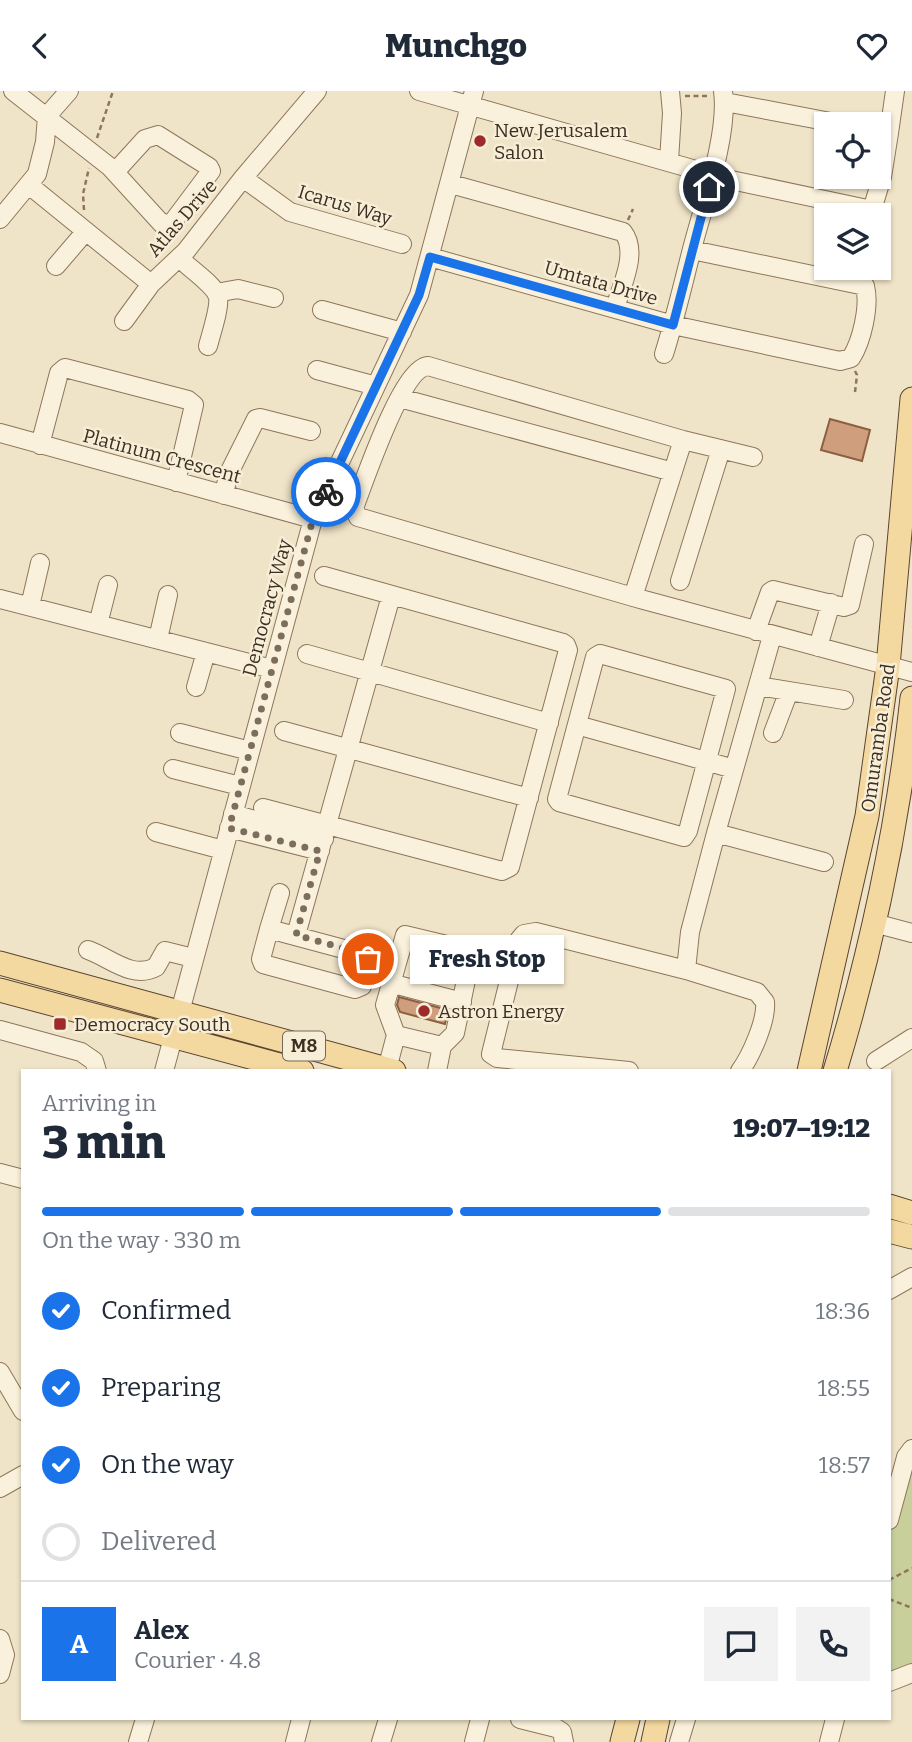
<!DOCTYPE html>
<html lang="en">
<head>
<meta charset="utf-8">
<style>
	:root { --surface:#fff; --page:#f2f2f3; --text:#1f2937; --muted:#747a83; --line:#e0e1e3; --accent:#1a73e8 }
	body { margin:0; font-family:Bitter,serif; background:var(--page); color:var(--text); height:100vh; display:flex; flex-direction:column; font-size:26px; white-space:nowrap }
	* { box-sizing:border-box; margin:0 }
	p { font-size:23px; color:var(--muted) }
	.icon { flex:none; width:38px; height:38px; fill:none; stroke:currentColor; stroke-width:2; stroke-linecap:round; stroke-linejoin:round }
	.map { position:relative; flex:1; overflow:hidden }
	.side { position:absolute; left:21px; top:978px; width:870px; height:651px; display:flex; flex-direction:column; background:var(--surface); border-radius:0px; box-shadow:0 2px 5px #0004 }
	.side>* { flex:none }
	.controls { position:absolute; left:814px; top:21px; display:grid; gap:14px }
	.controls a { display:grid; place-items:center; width:77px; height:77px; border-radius:0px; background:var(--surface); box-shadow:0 2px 5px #0004; font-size:35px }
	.pin { position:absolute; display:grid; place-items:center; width:60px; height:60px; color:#fff; margin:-30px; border:4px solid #fff; border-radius:50%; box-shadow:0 2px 7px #0007 }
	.courier { position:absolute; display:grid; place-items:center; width:70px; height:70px; margin:-35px; border:5px solid #1a73e8; border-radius:50%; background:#fff; color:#222; box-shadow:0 2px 9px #0007 }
	.bubble { position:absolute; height:49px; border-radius:0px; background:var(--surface); box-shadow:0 2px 5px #0004; font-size:23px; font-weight:800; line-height:49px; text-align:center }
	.summary em { font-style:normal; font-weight:800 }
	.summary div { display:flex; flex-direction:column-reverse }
	.summary { display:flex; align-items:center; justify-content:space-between; height:119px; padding:0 21px }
	h1 { font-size:46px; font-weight:800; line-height:52px }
	.bar { display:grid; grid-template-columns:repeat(4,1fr); gap:10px 7px; align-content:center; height:84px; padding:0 21px }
	.bar i { height:9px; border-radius:5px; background:var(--line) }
	.bar .on { background:var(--accent) }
	.bar p { grid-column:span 4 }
	.line { display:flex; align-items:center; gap:18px; padding:0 21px; border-top:2px solid var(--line) }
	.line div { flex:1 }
	.round { display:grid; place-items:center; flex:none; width:74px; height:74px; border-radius:0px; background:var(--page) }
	ol { padding:0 21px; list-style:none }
	li { display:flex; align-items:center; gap:21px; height:77px }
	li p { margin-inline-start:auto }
	li .icon { padding:7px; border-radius:50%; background:var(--accent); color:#fff; stroke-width:4 }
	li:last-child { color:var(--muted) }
	li i { width:38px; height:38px; border:4px solid var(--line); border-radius:50% }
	header { display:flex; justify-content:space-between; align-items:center; height:91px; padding:0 21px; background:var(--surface); font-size:32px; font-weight:800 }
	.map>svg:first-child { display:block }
	.green { fill:#c9cf9b }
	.building { fill:#cf9f7d; stroke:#8d5f41; stroke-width:2 }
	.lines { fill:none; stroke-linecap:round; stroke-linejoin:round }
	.minor-casing { stroke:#8d765c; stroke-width:20 }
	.major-casing { stroke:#5b4430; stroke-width:25 }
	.path { stroke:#8d765c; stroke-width:2.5; stroke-dasharray:5 3.5; stroke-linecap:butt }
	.minor { stroke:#faf1dc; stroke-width:18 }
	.major { stroke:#f3d9a0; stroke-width:23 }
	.done { stroke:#7c6e5b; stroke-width:7; stroke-dasharray:0 12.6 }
	.route { stroke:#1a73e8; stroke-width:9 }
	.poi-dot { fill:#9e2a2b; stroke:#f7eed8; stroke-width:2.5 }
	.labels { text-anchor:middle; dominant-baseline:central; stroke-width:5; stroke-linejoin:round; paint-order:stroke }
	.shield { fill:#f7eed8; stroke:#756857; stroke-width:2 }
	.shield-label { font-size:18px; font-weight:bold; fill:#3d2e20 }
	.poi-label { font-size:19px; fill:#3d2e20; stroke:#f7eed8; text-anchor:start }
	.street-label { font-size:19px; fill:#3d2e20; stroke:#f7eed8 }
</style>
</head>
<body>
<header><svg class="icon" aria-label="back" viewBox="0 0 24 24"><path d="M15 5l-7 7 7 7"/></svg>Munchgo<svg class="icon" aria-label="heart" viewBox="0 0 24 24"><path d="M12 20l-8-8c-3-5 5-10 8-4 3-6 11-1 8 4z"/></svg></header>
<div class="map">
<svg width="912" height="1651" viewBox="0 0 912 1651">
	<rect width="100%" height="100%" fill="#f0e4c8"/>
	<!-- green -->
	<path class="green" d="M 912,1364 L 912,1582 L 889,1590 L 889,1434 Z"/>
	<!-- building -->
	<path class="building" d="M 830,328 L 870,339 L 862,370 L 821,359 Z
		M 399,906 L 448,919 L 445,933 L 400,921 L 397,914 Z"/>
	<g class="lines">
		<defs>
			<path id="minor" d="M 13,0 L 110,76 L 162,133 L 172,132 L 211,80 L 209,76 L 158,44 L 145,48 L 115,81
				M 419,0 L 731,89 L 872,119 L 871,124
				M 725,11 L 841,33
				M 889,42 L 895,0
				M 669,70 L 672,22 L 670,0
				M 243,87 L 290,121 L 402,153
				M 451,93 L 623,141 C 639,161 621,196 615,217
				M 29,94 L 151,193
				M 872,119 L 882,86 L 889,42 L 878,40
				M 0,128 L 37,83 L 45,51 L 47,25 L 69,0
				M 430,166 L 673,234 L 840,270 L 851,267 C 862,250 870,215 865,195 L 692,159
				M 179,167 C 188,176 215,194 218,206 C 220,217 211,243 208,255
				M 56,175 L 86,140
				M 216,202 L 238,198 L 274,207
				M 322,219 L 402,241
				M 124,230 L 151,193 L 186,160 L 243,87 L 317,0
				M 664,263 C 675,228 683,193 692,158 C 703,115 729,43 723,0
				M 317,279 L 376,295
				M 400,307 L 673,381
				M 0,342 L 313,428
				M 683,349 L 753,366
				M 40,354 L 59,282 L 65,277 L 188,309 L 194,314 L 176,391
				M 224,404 L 228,384 L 256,328 L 260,327 L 311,340
				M 680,490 L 721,358
				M 633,506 L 683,349 L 428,275 C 402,277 364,391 354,417 L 358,426 L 633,506 L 644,509 L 912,581
				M 0,508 L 272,578
				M 30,515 L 40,472
				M 98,533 L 108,494
				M 756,540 L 770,501 L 773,499 L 844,516 L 850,514 L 864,453
				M 158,548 L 168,504
				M 818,556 L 831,512
				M 307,563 L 549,632
				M 600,563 L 726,598 L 688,740 L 684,746 L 559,711 L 557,708 L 595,566 Z
				M 758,595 L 844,609
				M 196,596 L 206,561
				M 577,634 L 734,678
				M 284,640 L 529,707
				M 180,642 L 250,660
				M 773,642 L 789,600
				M 173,678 L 240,695
				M 263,717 L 502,780 L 510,776 L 568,559 L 566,554 L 563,552 L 324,485
				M 233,723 L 324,748
				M 229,737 L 320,760
				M 156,741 L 223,759
				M 716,742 L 824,771
				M 874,832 L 912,842
				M 269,838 L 366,864 L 368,868 L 362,895 L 355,898 L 263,873 L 261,868 Z
				M 269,838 L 280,802
				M 296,844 L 391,505
				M 88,859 C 109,866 132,889 156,876 L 165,860 L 193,867
				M 686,879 L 690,841 L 716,742 L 772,545
				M 390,892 L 462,911
				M 0,939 L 81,961 L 94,970 L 97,980
				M 396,944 L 385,914 L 405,844 L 472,860 L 455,942 L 442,955 L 437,980
				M 876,970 L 912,947
				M 387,978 L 396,944 L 442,955
				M 164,980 L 313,428 L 419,204 L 474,0
				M 629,980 L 497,967 L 491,963 L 519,849 L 524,843 L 536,841 L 686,879 L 757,901 L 765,911 C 767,929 751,965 740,980
				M 0,1082 L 23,1088
				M 889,1199 L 912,1186
				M 0,1281 L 23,1320
				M 0,1397 L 23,1384
				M 889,1429 L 906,1366 L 912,1358
				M 0,1548 L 5,1564 L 0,1583
				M 889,1591 L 912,1582
				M 520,1628 L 556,1637 L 562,1641 L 564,1651
				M 138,1651 L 145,1628
				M 295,1651 L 301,1628
				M 381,1651 L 388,1628
				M 474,1651 L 480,1628
				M 679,1651 L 686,1628
				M 829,1651 L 835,1628"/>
			<path id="major" d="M 0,872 L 394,980
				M 0,899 L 302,980
				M 809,980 L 867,725 L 888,575 L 912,308
				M 835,980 C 872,858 898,734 912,607
				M 889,1115 L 912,1122
				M 889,1140 L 912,1146
				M 622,1651 L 628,1628
				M 653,1651 L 658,1628"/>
		</defs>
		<!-- minor casing -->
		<use href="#minor" class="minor-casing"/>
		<!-- major casing -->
		<use href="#major" class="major-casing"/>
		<!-- path -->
		<path class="path" d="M 685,5 L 710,5
			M 97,47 L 113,0
			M 84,119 L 83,103 L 89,77
			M 628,129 L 633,118
			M 855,301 L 857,284 L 855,280
			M 889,1489 L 912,1477
			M 889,1508 L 912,1517"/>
		<!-- minor -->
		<use href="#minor" class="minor"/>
		<!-- major -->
		<use href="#major" class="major"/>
	</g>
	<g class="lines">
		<!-- done -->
		<path class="done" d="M 326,401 L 313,428 L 229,737 L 320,760 L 296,844 L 364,863 L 368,868"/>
		<!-- route -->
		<path class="route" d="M 326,401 L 419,204 L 430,166 L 673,234 L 709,96"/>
	</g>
	<!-- markers -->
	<g class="poi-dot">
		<circle cx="480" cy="50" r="7"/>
		<circle cx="424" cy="920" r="7"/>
		<rect x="53" y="926" width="14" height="14" rx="3.5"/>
	</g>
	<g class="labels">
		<!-- shield labels -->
		<rect class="shield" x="283" y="940.5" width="42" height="29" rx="5"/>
		<g class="shield-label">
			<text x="304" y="955">M8</text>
		</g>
		<!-- poi labels -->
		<g class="poi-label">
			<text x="494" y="39">New Jerusalem<tspan x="494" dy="22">Salon</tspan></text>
			<text x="438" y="920">Astron Energy</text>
			<text x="74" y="933">Democracy South</text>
		</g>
		<!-- street labels -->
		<g class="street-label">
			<text transform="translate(345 114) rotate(17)">Icarus Way</text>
			<text transform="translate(182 127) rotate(-49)">Atlas Drive</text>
			<text transform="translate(601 192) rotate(16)">Umtata Drive</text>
			<text transform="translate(162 365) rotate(15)">Platinum Crescent</text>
			<text transform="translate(267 517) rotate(-75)">Democracy Way</text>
			<text transform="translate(878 647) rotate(-82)">Omuramba Road</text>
		</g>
	</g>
</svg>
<div class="controls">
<a><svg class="icon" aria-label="locate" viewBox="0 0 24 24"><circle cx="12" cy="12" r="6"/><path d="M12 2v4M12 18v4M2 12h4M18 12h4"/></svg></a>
<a><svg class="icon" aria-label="layers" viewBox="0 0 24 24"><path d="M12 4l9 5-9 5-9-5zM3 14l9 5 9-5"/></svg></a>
</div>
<div class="pin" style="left:368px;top:868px;background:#ea580c"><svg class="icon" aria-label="bag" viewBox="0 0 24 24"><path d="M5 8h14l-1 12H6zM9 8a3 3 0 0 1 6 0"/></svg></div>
<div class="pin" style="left:709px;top:96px;background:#1f2937"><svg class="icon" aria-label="home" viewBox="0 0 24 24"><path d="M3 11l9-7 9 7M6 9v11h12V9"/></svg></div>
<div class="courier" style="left:326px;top:401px"><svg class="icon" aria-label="bike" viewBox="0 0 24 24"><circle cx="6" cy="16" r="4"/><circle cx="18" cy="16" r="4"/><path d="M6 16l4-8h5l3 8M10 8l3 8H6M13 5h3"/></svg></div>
<div class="bubble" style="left:410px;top:844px;width:154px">Fresh Stop</div>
<section class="side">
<div class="summary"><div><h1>3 min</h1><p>Arriving in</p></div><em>19:07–19:12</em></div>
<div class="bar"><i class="on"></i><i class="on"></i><i class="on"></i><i></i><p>On the way · 330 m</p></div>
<ol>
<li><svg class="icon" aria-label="check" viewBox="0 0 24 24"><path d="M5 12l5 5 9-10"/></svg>Confirmed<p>18:36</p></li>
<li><svg class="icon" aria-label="check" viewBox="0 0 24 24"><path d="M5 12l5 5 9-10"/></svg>Preparing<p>18:55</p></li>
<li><svg class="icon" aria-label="check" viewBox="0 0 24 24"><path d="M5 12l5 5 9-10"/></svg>On the way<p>18:57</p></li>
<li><i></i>Delivered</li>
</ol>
<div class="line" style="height:126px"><b class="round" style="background:var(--accent);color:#fff">A</b><div><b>Alex</b><p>Courier · 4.8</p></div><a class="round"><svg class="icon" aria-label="chat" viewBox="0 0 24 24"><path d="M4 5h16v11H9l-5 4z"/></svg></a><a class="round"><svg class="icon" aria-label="phone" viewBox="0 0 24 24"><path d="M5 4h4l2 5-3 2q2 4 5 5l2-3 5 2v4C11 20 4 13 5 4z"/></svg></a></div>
</section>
</div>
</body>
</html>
